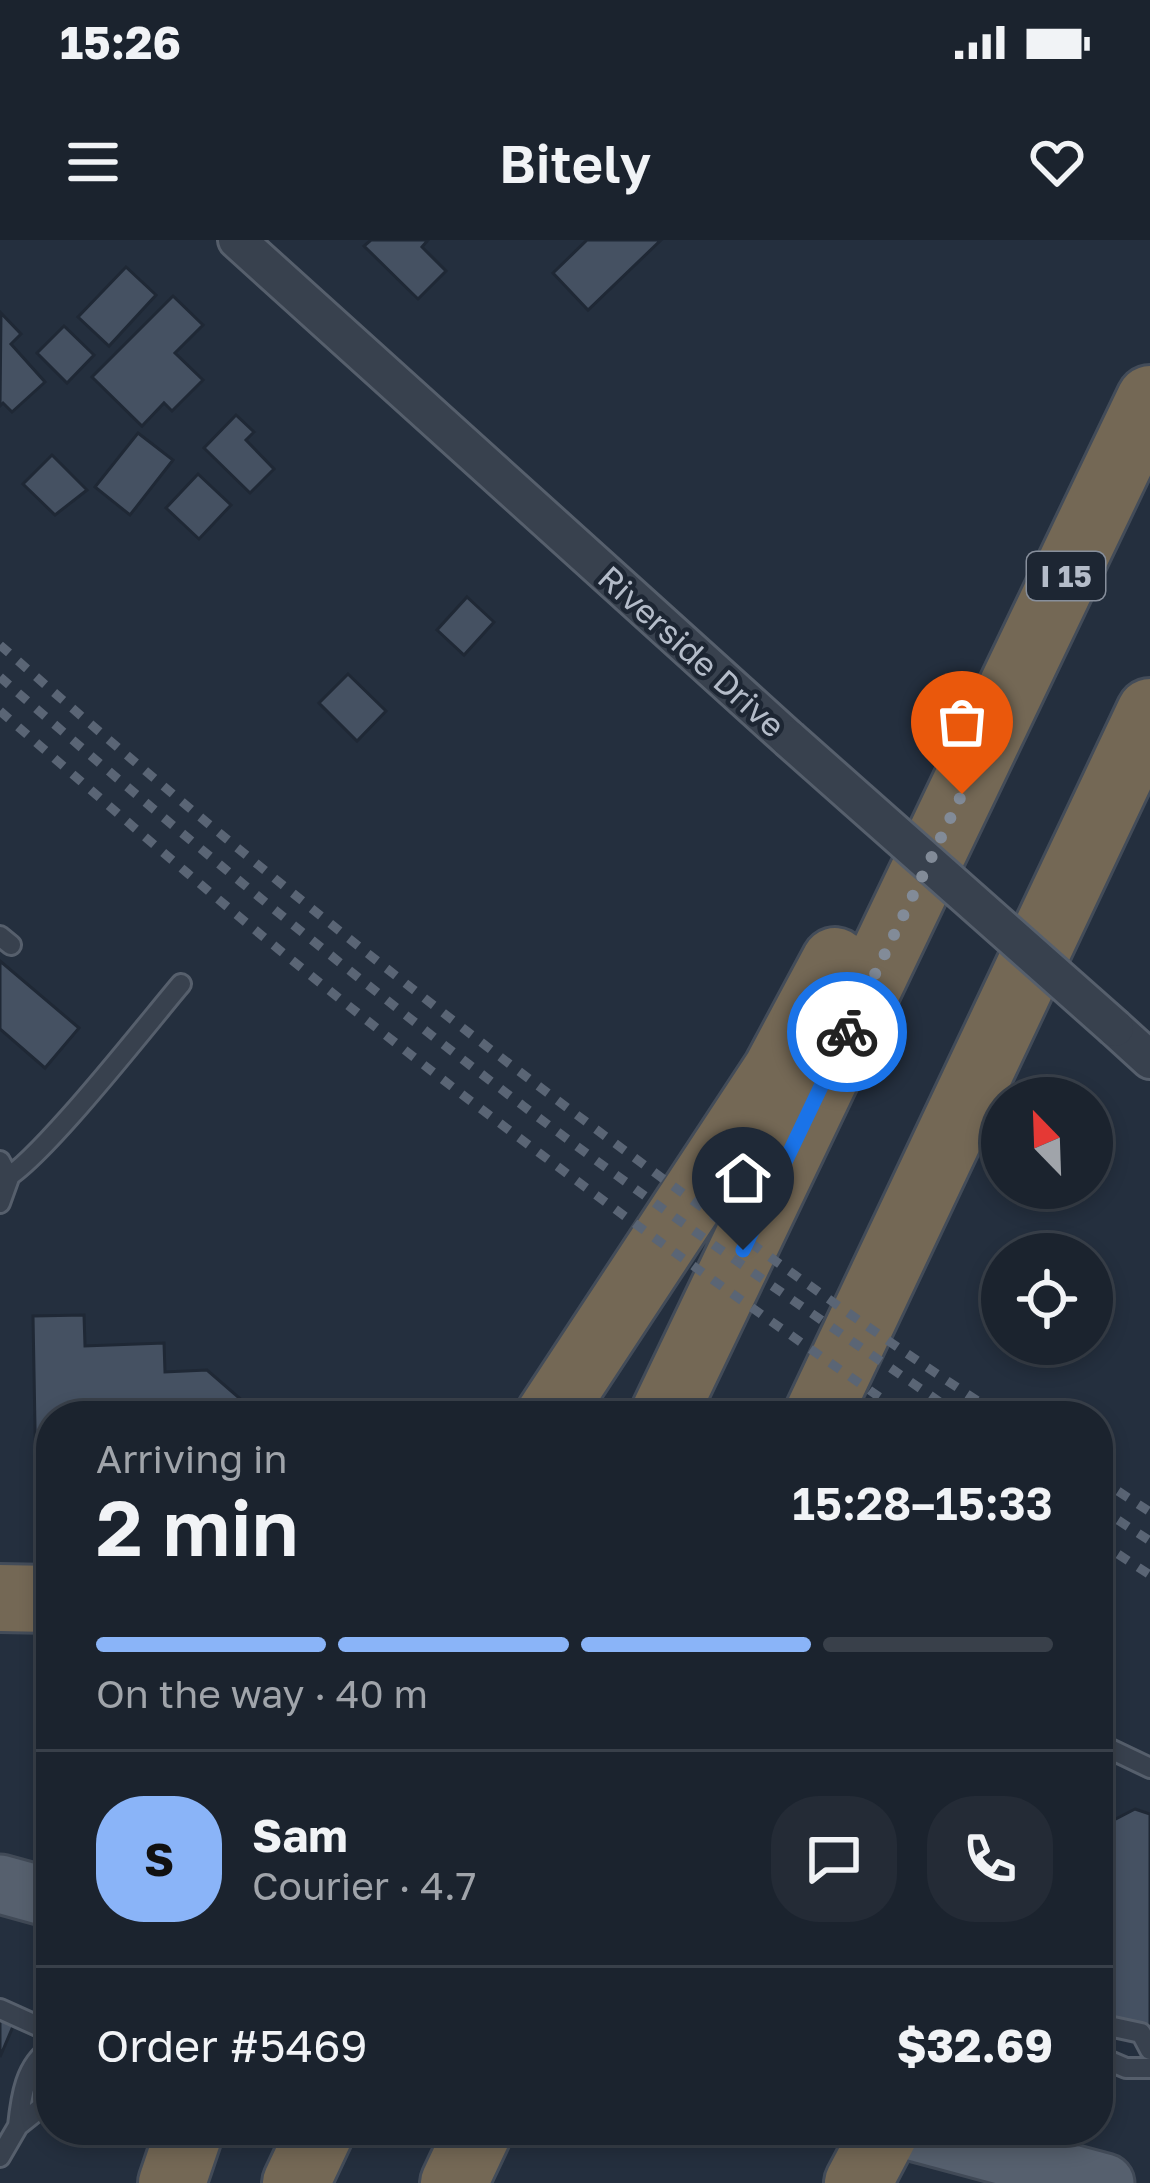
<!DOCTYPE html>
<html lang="en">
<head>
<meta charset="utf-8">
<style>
	:root { --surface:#1b232e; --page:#242b36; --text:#f1f3f6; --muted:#a0a4aa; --line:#39404a; --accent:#8ab4f8 }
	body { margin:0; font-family:"Golos Text",sans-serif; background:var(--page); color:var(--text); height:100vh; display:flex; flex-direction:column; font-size:45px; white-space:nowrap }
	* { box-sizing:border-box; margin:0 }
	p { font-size:39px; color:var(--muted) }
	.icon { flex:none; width:66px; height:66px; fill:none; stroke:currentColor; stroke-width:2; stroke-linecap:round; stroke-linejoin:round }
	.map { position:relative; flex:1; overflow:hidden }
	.side { position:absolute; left:36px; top:1161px; width:1077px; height:744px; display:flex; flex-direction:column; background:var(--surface); border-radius:48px; box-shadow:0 6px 18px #0003,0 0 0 3px var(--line) }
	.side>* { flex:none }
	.needle { width:78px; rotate:337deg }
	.tools { position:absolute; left:981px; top:837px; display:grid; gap:24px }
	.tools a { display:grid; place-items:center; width:132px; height:132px; border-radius:50%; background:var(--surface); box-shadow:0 6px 18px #0003,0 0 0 3px var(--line); font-size:60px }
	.pin { position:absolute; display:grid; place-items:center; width:102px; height:102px; color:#fff; margin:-123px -51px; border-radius:50% 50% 50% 0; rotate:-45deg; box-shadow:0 0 12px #0007 }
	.pin .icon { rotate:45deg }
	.courier { position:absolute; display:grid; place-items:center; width:120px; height:120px; margin:-60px; border:9px solid #1a73e8; border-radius:50%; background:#fff; color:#222; box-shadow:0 3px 15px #0007 }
	.overview em { font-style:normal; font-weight:600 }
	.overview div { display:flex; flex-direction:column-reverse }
	.overview { display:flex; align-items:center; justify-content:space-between; height:204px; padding:0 60px }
	h1 { font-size:78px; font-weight:600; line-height:90px }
	.bar { display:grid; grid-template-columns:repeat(4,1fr); gap:18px 12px; align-content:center; height:144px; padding:0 60px }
	.bar i { height:15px; border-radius:9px; background:var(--line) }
	.bar .on { background:var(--accent) }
	.bar p { grid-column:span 4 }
	.line { display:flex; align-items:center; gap:30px; padding:0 60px; border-top:3px solid var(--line) }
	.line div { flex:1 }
	.round { display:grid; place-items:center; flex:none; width:126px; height:126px; border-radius:48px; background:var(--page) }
	.status { display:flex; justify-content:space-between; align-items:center; height:84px; padding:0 60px; background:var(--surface); direction:ltr }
	.status svg { height:33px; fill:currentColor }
	header { display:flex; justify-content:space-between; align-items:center; height:156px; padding:0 60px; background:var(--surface); font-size:54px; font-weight:600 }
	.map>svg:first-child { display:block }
	.building { fill:#455162; stroke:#1f2835; stroke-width:3 }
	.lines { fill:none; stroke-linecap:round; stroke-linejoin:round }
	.service-casing { stroke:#565f6c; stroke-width:24 }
	.minor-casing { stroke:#565f6c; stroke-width:42 }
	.primary-casing { stroke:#414a57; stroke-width:63 }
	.motorway-casing { stroke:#434c59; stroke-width:72 }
	.service { stroke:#38414e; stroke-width:18 }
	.minor { stroke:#38414e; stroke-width:36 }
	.primary { stroke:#56606e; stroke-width:57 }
	.motorway { stroke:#746855; stroke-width:66 }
	.rail { stroke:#5a6575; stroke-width:9; stroke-dasharray:12 12; stroke-linecap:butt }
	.minor-bridge-casing { stroke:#565f6c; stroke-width:42; stroke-linecap:butt }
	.minor-bridge { stroke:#38414e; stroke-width:36 }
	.done { stroke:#828b98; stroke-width:12; stroke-dasharray:0 21.6 }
	.route { stroke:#1a73e8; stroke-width:15 }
	.labels { text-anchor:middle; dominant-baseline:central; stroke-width:9; stroke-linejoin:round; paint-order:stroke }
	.shield { fill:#1d2633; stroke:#878f9c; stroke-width:3 }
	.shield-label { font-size:30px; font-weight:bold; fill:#b4bcc9 }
	.street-label { font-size:33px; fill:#b4bcc9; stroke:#1d2633 }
</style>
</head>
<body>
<div class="status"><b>15:26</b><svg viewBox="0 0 49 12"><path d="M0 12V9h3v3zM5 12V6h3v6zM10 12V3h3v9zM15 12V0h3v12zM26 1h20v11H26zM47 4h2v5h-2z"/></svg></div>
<header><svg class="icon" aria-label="menu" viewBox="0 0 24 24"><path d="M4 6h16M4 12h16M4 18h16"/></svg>Bitely<svg class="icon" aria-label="heart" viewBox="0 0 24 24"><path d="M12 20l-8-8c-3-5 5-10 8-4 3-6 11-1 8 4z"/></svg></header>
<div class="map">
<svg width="1150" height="1943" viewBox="0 0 1150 1943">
	<rect width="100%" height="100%" fill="#242f3e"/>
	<!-- building -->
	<path class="building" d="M 371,0 L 428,0 L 422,7 L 446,31 L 418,59 L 364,6 Z
		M 587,0 L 661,0 L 588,70 L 553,33 Z
		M 126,27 L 156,55 L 109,106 L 78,77 Z
		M 173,56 L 203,85 L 175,113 L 203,140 L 172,171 L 164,163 L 142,186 L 92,137 Z
		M 1,73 L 21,94 L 11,104 L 45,142 L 12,172 L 3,163 L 0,166 Z
		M 64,86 L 94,115 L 67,143 L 37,113 Z
		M 236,175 L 254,192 L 246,200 L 274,229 L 250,253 L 204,208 Z
		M 138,193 L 173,220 L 130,275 L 95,247 Z
		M 52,215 L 87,250 L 55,275 L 23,244 Z
		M 198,234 L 231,265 L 199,299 L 166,268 Z
		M 467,357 L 494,382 L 464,415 L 437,390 Z
		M 348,434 L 386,471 L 357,501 L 319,463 Z
		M 0,721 L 79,788 L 45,828 L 0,789 Z
		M 84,1075 L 85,1106 L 164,1103 L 165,1132 L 207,1130 L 260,1176 L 51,1176 L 51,1242 L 36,1243 L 33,1076 Z
		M 1135,1569 L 1150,1574 L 1150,1787 L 1098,1774 L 1098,1619 L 1110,1582 Z
		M 0,1778 L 14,1784 L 0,1817 Z"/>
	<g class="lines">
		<defs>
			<path id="service" d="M 0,696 L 11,705
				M 0,921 L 9,938 L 0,963
				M 0,941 C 32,932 151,779 181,744
				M 1098,1521 L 1104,1506 L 1150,1528
				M 0,1769 L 51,1792
				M 1098,1787 L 1104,1785 L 1141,1793 L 1150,1810
				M 1098,1816 L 1126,1828 L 1150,1828
				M 18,1886 C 21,1857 25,1825 51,1808
				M 0,1917 L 18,1886 L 48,1862 L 51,1855"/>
			<path id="minor" d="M 237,0 L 789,499
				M 1115,788 L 1150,820"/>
			<path id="primary" d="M 0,1644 L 51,1658
				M 908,1890 L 1105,1943"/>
			<path id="motorway" d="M 549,1176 L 776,831 L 835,721
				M 663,1176 L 1150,159
				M 817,1176 L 1150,472
				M 0,1358 L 51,1359
				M 172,1943 L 190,1890
				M 296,1943 L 321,1890
				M 454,1943 L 479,1890
				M 858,1943 L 886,1890"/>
		</defs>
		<!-- service casing -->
		<use href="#service" class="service-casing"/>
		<!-- minor casing -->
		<use href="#minor" class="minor-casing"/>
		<!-- primary casing -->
		<use href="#primary" class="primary-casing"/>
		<!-- motorway casing -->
		<use href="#motorway" class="motorway-casing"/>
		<!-- service -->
		<use href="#service" class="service"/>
		<!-- minor -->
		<use href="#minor" class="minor"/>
		<!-- primary -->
		<use href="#primary" class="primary"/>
		<!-- motorway -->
		<use href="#motorway" class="motorway"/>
		<!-- rail -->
		<path class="rail" d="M 0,405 C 216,596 440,776 673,946 C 780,1025 889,1104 1001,1176
			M 0,437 C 169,585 343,729 522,865 C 664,973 813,1074 960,1176
			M 0,471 C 92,551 183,631 277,708 C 480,874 692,1028 907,1176
			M 1098,1238 L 1150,1272
			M 1098,1267 L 1150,1301
			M 1098,1301 L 1150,1335"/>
		<defs>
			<path id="minor-bridge" d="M 789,499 L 1115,788"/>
		</defs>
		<!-- minor-bridge casing -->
		<use href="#minor-bridge" class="minor-bridge-casing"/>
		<!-- minor-bridge -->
		<use href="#minor-bridge" class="minor-bridge"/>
	</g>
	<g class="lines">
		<!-- done -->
		<path class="done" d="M 847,792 L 962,554"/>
		<!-- route -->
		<path class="route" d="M 743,1010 L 847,792"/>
	</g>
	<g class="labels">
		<!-- shield labels -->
		<rect class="shield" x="1027" y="312" width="78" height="48" rx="9"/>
		<g class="shield-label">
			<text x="1066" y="336">I 15</text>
		</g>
		<!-- street labels -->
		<g class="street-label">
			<text transform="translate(692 411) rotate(42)">Riverside Drive</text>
		</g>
	</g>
</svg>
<div class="tools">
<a><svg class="needle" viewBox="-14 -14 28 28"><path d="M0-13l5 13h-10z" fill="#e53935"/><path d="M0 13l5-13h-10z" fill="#a0a4aa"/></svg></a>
<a><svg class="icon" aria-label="locate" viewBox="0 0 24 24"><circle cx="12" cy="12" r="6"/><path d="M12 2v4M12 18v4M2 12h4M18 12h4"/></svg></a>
</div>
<div class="pin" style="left:962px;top:554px;background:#ea580c"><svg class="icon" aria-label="bag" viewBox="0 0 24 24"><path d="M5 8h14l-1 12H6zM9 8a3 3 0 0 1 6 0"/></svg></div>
<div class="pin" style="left:743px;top:1010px;background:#1f2937"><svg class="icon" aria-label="home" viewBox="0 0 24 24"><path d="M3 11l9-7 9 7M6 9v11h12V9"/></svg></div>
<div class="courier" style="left:847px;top:792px"><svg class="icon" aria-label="bike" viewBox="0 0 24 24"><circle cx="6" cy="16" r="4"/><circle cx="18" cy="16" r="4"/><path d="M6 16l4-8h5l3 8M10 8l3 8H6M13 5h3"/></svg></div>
<section class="side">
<div class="overview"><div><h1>2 min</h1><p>Arriving in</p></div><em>15:28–15:33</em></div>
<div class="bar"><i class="on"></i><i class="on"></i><i class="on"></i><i></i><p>On the way · 40 m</p></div>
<div class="line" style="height:216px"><b class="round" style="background:var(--accent);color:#111">S</b><div><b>Sam</b><p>Courier · 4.7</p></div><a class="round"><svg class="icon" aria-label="chat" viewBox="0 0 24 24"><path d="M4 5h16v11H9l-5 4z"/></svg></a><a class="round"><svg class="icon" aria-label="phone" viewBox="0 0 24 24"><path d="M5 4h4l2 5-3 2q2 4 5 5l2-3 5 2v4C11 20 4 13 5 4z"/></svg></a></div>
<div class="line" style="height:156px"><div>Order #5469</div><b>$32.69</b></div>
</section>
</div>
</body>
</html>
